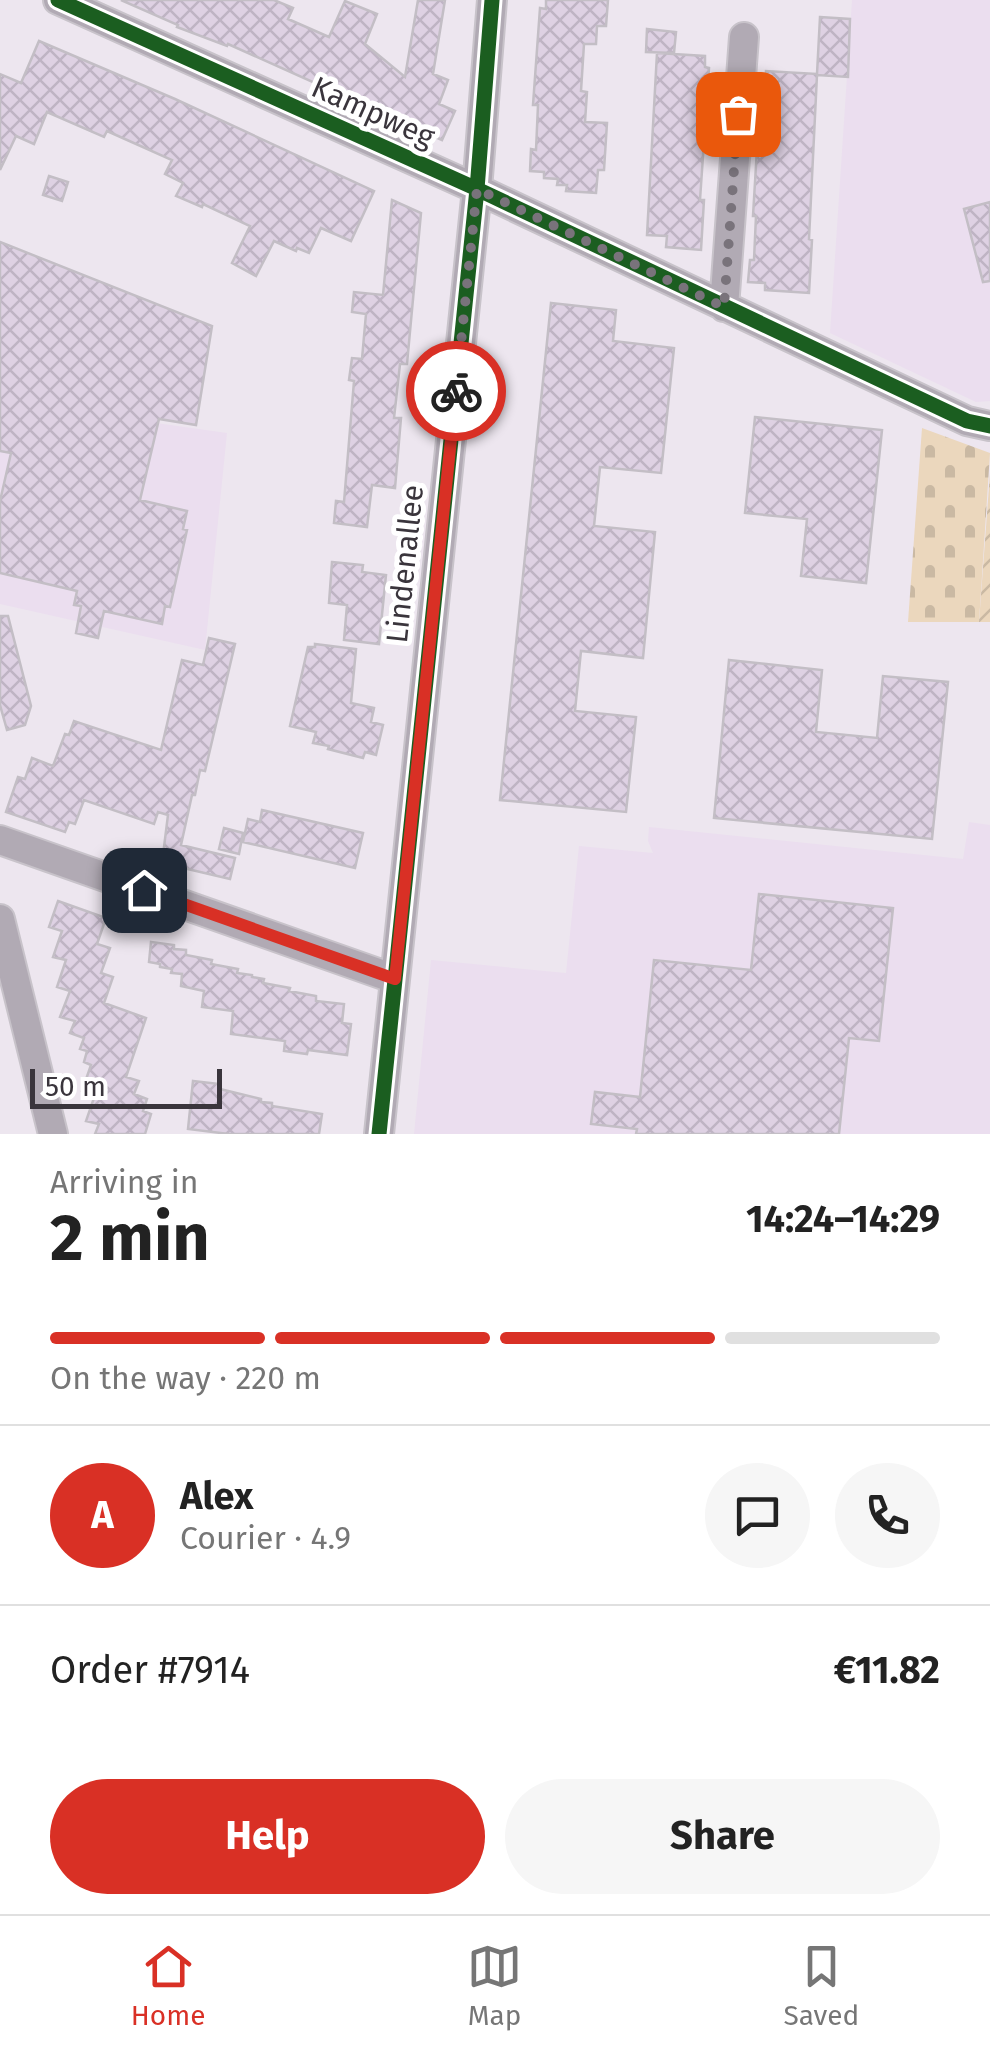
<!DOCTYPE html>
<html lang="en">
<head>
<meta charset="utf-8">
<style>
	:root { --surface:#fff; --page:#f6f6f6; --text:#222; --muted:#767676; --line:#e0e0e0; --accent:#d93025 }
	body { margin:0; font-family:"Fira Sans",sans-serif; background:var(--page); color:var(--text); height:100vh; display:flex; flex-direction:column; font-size:38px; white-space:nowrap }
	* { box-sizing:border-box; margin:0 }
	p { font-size:32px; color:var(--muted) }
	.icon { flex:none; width:55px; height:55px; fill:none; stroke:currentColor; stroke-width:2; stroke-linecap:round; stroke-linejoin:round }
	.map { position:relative; height:1134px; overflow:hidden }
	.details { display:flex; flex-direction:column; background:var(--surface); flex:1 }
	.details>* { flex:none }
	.scale { position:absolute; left:30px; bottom:25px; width:192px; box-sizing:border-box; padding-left:10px; border:5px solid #3a353c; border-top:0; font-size:28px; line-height:35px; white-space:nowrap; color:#3a353c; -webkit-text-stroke:8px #fff; paint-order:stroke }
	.pin { position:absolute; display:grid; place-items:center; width:85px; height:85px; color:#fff; margin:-42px; border-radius:20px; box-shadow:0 5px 15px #0006 }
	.courier { position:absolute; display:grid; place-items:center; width:100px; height:100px; margin:-50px; border:8px solid #d93025; border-radius:50%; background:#fff; color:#222; box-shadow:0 2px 12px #0007 }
	.headline em { font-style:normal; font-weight:700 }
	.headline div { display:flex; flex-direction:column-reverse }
	.headline { display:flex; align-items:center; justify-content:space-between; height:170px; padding:0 50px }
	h1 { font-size:65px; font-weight:700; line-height:75px }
	.bar { display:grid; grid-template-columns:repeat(4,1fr); gap:15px 10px; align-content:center; height:120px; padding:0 50px }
	.bar i { height:12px; border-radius:8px; background:var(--line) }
	.bar .on { background:var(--accent) }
	.bar p { grid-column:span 4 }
	.line { display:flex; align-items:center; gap:25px; padding:0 50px; border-top:2px solid var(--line) }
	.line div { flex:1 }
	.round { display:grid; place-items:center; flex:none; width:105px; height:105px; border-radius:52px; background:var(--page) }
	.action { display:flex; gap:20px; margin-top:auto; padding:20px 50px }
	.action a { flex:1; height:115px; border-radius:60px; background:var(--accent); color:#fff; font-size:40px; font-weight:700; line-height:115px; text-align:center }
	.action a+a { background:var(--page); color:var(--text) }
	.tabs { display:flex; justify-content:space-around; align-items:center; height:140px; border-top:2px solid var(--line); background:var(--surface); font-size:28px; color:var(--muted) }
	.tabs a { display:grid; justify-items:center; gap:5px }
	.tabs .on { color:var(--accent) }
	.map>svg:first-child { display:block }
	.built { fill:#ebdeef }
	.cemetery { fill:url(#cemetery-stones) }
	.garden { fill:url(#garden-furrows) }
	.building { fill:url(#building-cross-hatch); stroke:#c3bec5; stroke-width:2.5 }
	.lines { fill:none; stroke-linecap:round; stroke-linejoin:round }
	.street-casing { stroke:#c8c3ca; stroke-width:32 }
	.street { stroke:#b1aab4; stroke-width:28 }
	.cycleway-casing { stroke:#fff; stroke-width:21 }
	.cycleway { stroke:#1b5e20; stroke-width:15 }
	.done { stroke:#79737b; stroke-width:10; stroke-dasharray:0 18 }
	.route { stroke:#d93025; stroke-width:12 }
	.labels { text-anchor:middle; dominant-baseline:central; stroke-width:10; stroke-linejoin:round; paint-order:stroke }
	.street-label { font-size:30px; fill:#3a353c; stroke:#fff }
</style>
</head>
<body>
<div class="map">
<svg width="990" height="1134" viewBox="0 0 990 1134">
	<defs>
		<pattern id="cemetery-stones" width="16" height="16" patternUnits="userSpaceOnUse" patternTransform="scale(2.5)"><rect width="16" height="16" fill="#ebd7bd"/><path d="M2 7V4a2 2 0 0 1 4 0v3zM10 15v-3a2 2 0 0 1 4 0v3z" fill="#cab9a3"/></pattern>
		<pattern id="garden-furrows" width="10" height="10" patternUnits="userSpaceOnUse" patternTransform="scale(2.5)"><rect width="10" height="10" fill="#ebd7bd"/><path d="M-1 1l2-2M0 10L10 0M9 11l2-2" fill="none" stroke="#cab9a3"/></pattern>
		<pattern id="building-cross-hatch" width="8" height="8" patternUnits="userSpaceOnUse" patternTransform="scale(2.5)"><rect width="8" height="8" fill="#ded1e3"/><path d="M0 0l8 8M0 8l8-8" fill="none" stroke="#bfb4c4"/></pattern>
	</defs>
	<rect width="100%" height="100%" fill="#ede6ef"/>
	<!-- built -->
	<path class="built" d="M 852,0 L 990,0 L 990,401 L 976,402 L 830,333 Z
		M 0,401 L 227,433 L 205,650 L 0,604 Z
		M 969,822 L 990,825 L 990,1134 L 414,1134 L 431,960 L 566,973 L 579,846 L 653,853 L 648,841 L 649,827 L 963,859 Z"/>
	<!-- cemetery -->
	<path class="cemetery" d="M 922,428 L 990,453 L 979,622 L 908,622 Z"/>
	<!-- garden -->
	<path class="garden" d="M 990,473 L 990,622 L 979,622 Z"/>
	<!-- building -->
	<path class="building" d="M 121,0 L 274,0 L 293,8 L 288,19 L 329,37 L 345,1 L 377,14 L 365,44 L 405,77 L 418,0 L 445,0 L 433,74 L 448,80 L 439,104 L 455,111 L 442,140 L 228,44 L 227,46 L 177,27 L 178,25 Z
		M 546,0 L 608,0 L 606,26 L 597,26 L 596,44 L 584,44 L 581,91 L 587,92 L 585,122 L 607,123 L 604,170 L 598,170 L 596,193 L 566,191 L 567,185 L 557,185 L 558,179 L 544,178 L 544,172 L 530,171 L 531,149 L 536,150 L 538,105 L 533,105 L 540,8 L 546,9 Z
		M 820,17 L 850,19 L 848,77 L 817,75 L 809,239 L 812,240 L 809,293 L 765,290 L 765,283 L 748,282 L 750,260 L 754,260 L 756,216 L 753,216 L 760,98 L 765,98 L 766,71 L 817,74 Z
		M 647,29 L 676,32 L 674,53 L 646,52 Z
		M 39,41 L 175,99 L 374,191 L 351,241 L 321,228 L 309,253 L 297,248 L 296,251 L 274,241 L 256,276 L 232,263 L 250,226 L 203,204 L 202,207 L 176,196 L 183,183 L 165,174 L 172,160 L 107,131 L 104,137 L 47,112 L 34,144 L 16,136 L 0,170 L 0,74 L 21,83 Z
		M 657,53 L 705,56 L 705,67 L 709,68 L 700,200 L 704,200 L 701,250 L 666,247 L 667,236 L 647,235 Z
		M 49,176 L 68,182 L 62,201 L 43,195 Z
		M 392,200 L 421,213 L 407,364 L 400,364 L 394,418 L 401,418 L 395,488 L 372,485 L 367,527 L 334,523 L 336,501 L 344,502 L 354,381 L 349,380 L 352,358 L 362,359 L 364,336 L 366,314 L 352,312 L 354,292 L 383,295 Z
		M 990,202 L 990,281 L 983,282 L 964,209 Z
		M 0,242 L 212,326 L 196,425 L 159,419 L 140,500 L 187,511 L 183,529 L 187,530 L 170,607 L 165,606 L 162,624 L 104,611 L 98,638 L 76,633 L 81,606 L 74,605 L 77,591 L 0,573 L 0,501 L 11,453 L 0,451 Z
		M 551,303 L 616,310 L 613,341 L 674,348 L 661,473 L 600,467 L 594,526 L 655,532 L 643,658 L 581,651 L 575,711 L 636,717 L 626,812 L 500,800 Z
		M 755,417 L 882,430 L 866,583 L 801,576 L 807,519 L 745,513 Z
		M 332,562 L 363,565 L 362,572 L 386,575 L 379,644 L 344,640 L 347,605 L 329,603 Z
		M 0,616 L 8,616 L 31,706 L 25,725 L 7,730 L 0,705 Z
		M 209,638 L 235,644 L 205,771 L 200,770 L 195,795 L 192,795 L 181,845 L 235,858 L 230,879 L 162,863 L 168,815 L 158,812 L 154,824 L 84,800 L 75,824 L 69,822 L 65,832 L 6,812 L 18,777 L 25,779 L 32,758 L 53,766 L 65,734 L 69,735 L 74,721 L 161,750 L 182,660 L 203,665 Z
		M 315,644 L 356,649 L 351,703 L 374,708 L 371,722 L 383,725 L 376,755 L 365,752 L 363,758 L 328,749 L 329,746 L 313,743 L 316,732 L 290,726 L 308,647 L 315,647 Z
		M 729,660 L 822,670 L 816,732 L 877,738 L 883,676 L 948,682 L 932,839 L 714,818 Z
		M 262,810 L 363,833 L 355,868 L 243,842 L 248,819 L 260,822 Z
		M 224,828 L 243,833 L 239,854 L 219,849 Z
		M 759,894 L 893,908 L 879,1041 L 849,1038 L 839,1134 L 636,1134 L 637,1129 L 591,1124 L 595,1092 L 640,1097 L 654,960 L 751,970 Z
		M 58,901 L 106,918 L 97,944 L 110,948 L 101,973 L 113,977 L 104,1003 L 146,1018 L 126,1077 L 139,1081 L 134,1094 L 147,1099 L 143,1111 L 151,1114 L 145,1134 L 95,1134 L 99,1124 L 86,1121 L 95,1095 L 82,1091 L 91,1065 L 84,1062 L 87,1051 L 80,1049 L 84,1038 L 70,1033 L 75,1021 L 60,1017 L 70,991 L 57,987 L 66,960 L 53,957 L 62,931 L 49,927 Z
		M 151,942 L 174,945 L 174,949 L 186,950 L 186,955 L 212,960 L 211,964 L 238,969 L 237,973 L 252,975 L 252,977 L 264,979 L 263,983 L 290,988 L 289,991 L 316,996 L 316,1001 L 344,1004 L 342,1023 L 351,1024 L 347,1055 L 308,1050 L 307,1054 L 284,1051 L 285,1041 L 231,1034 L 233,1011 L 202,1007 L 204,991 L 181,986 L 182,974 L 171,973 L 172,969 L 160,967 L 160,964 L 149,962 Z
		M 193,1081 L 220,1084 L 220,1089 L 261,1099 L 261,1102 L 272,1103 L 272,1106 L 322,1114 L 319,1134 L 229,1134 L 188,1129 Z"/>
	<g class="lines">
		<defs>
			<path id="street" d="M 58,0 L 477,189 L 967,421 L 990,426
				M 724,307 L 744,37
				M 0,840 L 395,979
				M 0,919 L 53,1134
				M 379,1134 L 477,189 L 492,0"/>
		</defs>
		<!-- street casing -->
		<use href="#street" class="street-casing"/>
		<!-- street -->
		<use href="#street" class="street"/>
		<defs>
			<path id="cycleway" d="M 58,0 L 477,189 L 967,421 L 990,426
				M 379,1134 L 477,189 L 492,0"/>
		</defs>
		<!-- cycleway casing -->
		<use href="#cycleway" class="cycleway-casing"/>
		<!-- cycleway -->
		<use href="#cycleway" class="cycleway"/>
	</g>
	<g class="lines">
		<!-- done -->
		<path class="done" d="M 456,391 L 477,189 L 724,307 L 738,114"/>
		<!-- route -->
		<path class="route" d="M 144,890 L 395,979 L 456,391"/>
	</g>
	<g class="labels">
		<!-- street labels -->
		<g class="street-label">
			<text transform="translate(373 112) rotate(24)">Kampweg</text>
			<text transform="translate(405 564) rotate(-84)">Lindenallee</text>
		</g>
	</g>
</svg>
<div class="scale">50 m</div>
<div class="pin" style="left:738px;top:114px;background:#ea580c"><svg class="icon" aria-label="bag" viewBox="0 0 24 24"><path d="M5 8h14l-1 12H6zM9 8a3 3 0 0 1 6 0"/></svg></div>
<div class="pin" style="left:144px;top:890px;background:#1f2937"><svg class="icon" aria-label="home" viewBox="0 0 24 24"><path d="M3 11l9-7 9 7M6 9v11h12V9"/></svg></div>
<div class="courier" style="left:456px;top:391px"><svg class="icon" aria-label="bike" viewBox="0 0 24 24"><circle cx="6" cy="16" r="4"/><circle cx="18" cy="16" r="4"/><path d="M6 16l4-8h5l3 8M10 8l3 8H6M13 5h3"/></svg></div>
</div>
<section class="details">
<div class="headline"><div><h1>2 min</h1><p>Arriving in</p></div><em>14:24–14:29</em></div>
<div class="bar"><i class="on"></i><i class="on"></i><i class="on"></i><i></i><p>On the way · 220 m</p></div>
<div class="line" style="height:180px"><b class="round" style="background:var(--accent);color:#fff">A</b><div><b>Alex</b><p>Courier · 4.9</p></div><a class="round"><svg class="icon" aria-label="chat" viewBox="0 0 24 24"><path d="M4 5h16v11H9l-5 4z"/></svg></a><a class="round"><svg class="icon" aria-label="phone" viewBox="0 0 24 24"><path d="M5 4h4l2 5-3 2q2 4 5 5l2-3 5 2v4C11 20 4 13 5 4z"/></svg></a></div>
<div class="line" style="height:130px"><div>Order #7914</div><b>€11.82</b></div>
<div class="action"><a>Help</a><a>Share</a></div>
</section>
<nav class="tabs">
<a class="on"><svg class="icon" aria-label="home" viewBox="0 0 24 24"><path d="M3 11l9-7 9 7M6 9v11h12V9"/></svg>Home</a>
<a><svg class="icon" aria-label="map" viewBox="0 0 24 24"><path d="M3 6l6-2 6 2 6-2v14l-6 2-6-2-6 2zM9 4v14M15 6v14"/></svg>Map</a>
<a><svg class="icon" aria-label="saved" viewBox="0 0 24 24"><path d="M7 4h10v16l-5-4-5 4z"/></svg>Saved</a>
</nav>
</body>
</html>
